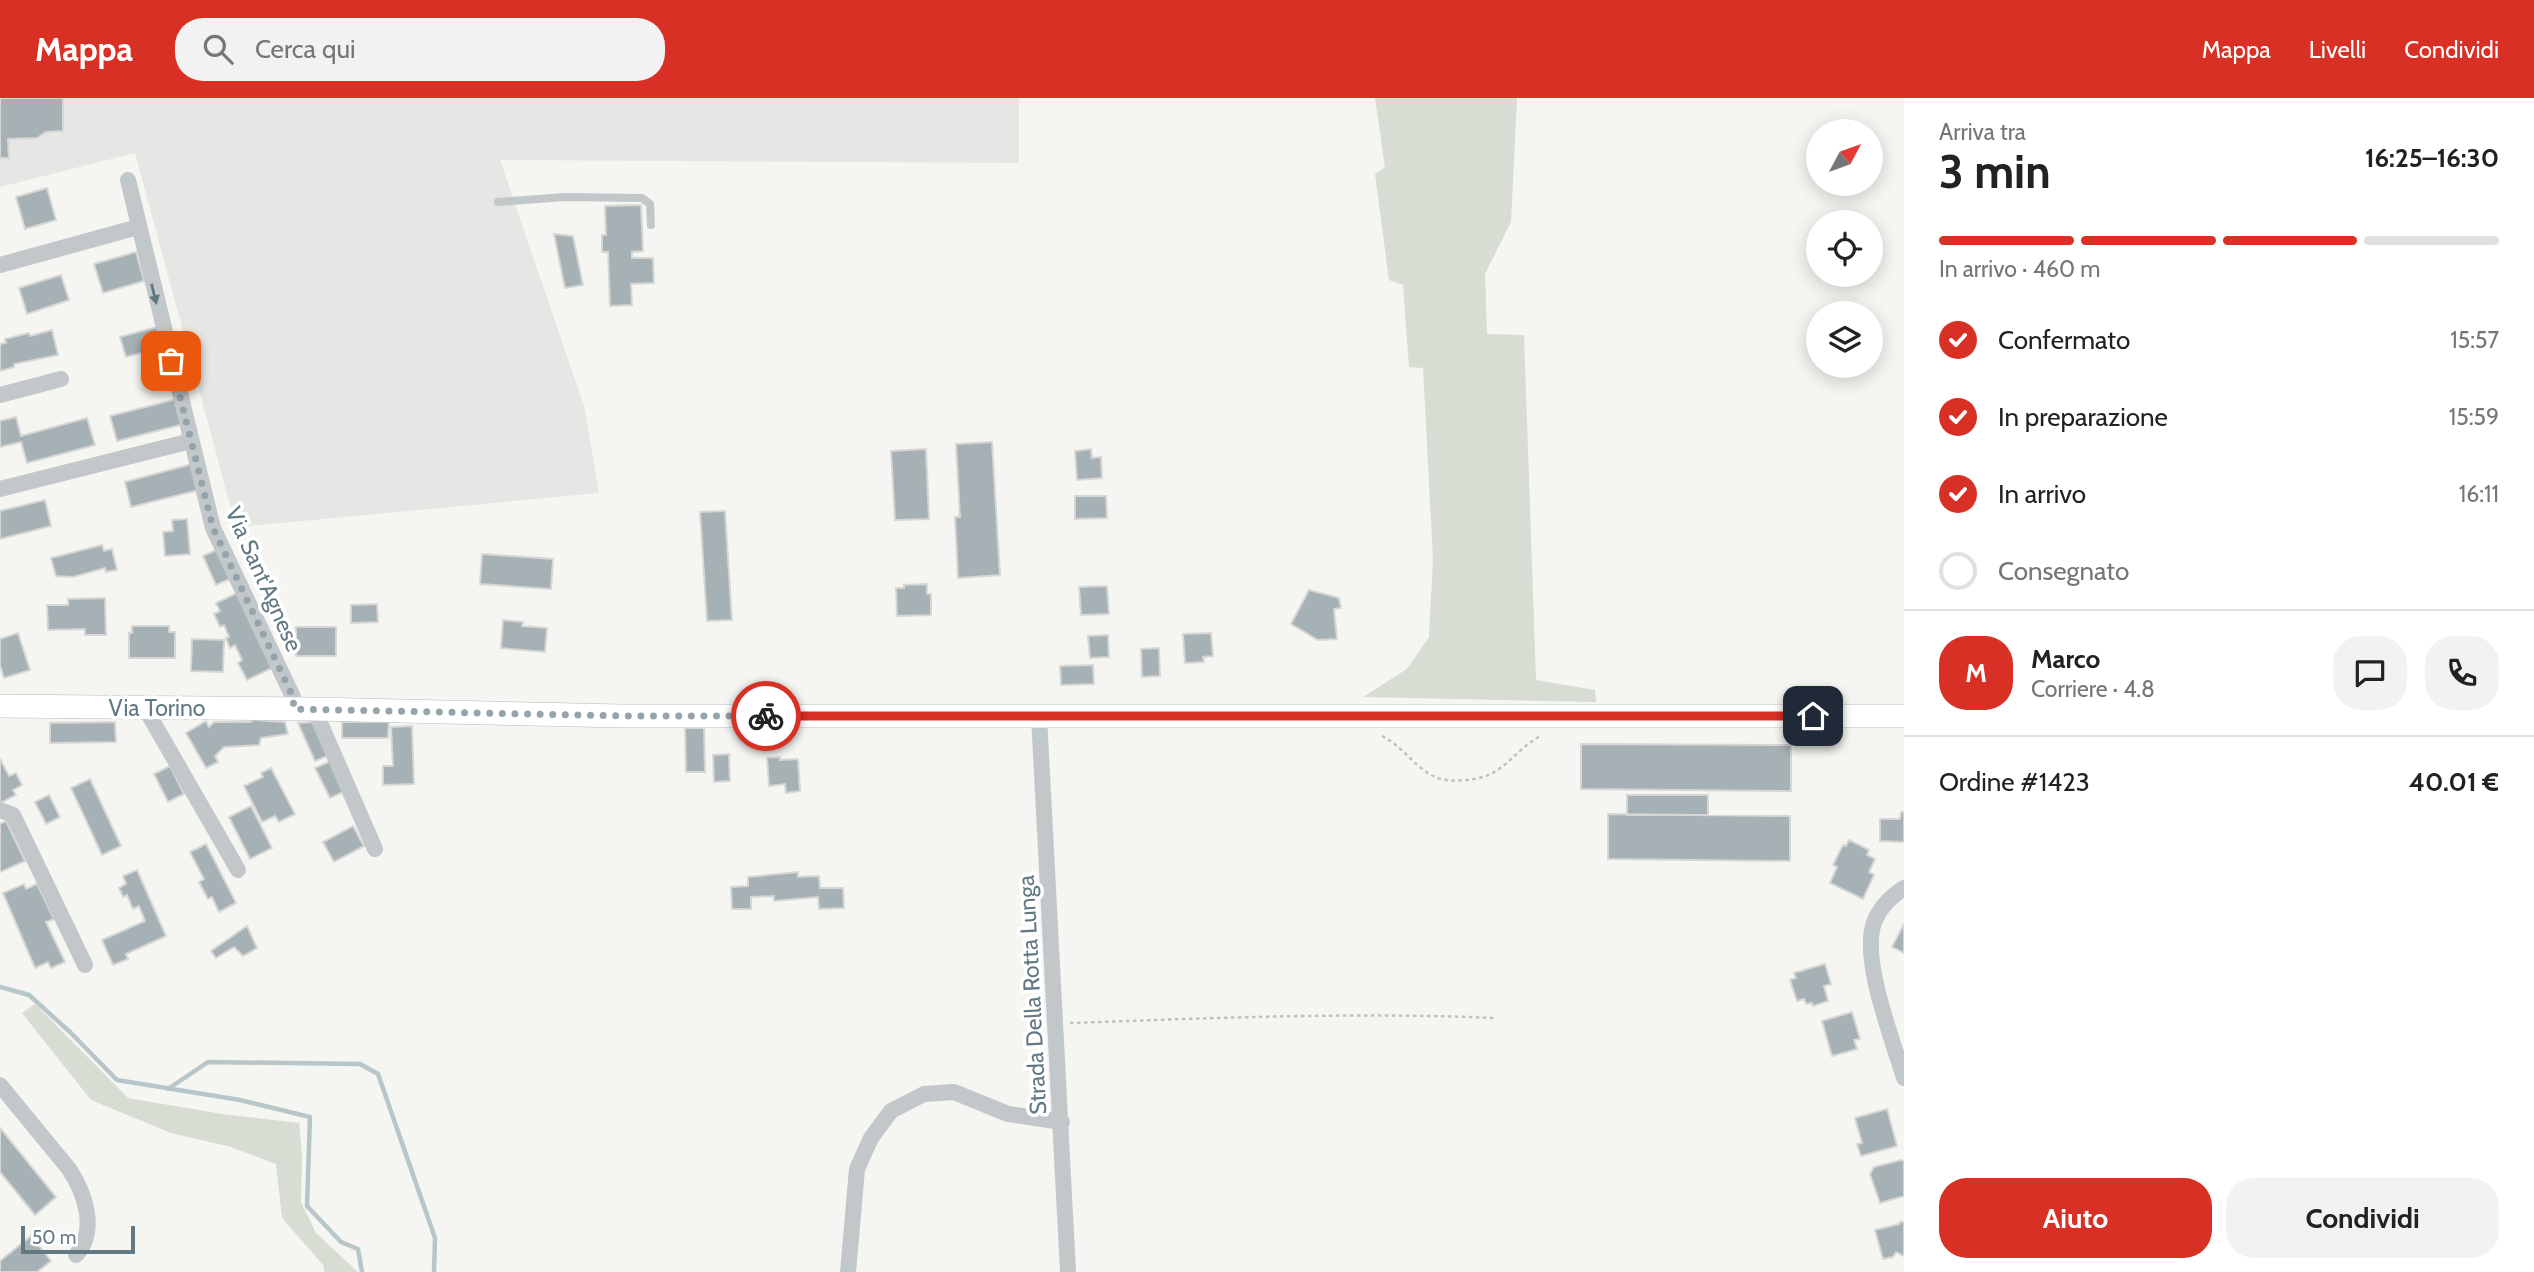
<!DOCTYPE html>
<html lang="it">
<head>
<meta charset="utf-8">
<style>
	:root { --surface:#fff; --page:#f2f2f2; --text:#222; --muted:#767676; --line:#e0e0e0; --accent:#d93025 }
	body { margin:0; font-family:Cabin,sans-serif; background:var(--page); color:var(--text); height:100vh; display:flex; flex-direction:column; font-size:26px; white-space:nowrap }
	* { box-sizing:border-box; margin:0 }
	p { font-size:23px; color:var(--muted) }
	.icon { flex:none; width:38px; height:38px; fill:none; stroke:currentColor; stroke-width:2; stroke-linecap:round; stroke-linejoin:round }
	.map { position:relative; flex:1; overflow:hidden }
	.panel { display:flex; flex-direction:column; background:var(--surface); width:630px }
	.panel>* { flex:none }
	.needle { width:46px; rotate:49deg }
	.tools { position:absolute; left:1806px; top:21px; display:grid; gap:14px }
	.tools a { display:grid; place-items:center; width:77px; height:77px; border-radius:50%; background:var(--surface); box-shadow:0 4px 18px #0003; font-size:35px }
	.scale { position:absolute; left:21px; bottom:18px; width:114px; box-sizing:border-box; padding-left:7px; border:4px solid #627984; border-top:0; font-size:19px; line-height:24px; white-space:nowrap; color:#627984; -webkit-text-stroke:5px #fff; paint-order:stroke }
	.pin { position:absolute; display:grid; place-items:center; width:60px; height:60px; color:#fff; margin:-30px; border-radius:14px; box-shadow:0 4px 10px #0006 }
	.courier { position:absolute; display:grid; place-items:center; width:70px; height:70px; margin:-35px; border:5px solid #d93025; border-radius:50%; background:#fff; color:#222; box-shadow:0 2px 9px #0007 }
	.summary em { font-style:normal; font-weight:800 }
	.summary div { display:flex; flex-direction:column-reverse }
	.summary { display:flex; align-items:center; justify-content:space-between; height:119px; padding:0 35px }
	h1 { font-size:46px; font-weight:800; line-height:52px }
	.bar { display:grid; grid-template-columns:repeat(4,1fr); gap:10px 7px; align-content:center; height:84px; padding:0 35px }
	.bar i { height:9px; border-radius:5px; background:var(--line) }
	.bar .active { background:var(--accent) }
	.bar p { grid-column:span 4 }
	.line { display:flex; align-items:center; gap:18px; padding:0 35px; border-top:2px solid var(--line) }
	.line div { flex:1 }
	.round { display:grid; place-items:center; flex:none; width:74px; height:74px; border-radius:28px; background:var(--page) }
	ol { padding:0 35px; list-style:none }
	li { display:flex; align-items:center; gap:21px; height:77px }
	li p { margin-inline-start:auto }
	li .icon { padding:7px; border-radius:50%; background:var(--accent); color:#fff; stroke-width:4 }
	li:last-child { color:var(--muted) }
	li i { width:38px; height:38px; border:4px solid var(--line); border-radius:50% }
	.button { display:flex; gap:14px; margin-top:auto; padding:14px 35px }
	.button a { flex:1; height:80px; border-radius:28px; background:var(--accent); color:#fff; font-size:28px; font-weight:800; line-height:80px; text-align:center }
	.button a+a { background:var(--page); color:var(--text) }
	header { display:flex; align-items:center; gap:42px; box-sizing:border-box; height:98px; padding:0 35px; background:var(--accent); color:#fff }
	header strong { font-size:33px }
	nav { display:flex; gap:38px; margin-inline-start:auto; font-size:24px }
	.search { width:490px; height:63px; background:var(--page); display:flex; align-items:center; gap:18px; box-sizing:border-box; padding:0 24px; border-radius:28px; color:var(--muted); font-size:26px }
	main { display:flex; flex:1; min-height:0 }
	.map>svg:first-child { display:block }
	.built { fill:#e6e6e4 }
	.green { fill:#d7ddd2 }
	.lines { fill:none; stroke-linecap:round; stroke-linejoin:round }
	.stream { stroke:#b7c6c9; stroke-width:4.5 }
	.building { fill:#a6b1b5; stroke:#d6d6d4; stroke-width:2 }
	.secondary-casing { stroke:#b4bbbe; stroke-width:24 }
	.path { stroke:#bec0c2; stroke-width:2.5; stroke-dasharray:3.5 3.5; stroke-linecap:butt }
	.lane { stroke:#c2c7c9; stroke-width:8 }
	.street { stroke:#c2c7c9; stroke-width:16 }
	.secondary { stroke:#fff; stroke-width:23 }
	.oneway { fill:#627984 }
	.done { stroke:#95a4aa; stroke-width:7; stroke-dasharray:0 12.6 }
	.route { stroke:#d93025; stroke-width:9 }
	.labels { text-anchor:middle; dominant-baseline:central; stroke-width:7; stroke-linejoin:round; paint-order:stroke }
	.street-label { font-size:23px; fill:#627984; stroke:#fff }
</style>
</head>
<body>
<header>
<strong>Mappa</strong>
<div class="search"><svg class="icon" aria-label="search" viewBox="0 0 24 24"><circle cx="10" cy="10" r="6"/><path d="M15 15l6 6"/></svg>Cerca qui</div>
<nav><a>Mappa</a><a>Livelli</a><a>Condividi</a></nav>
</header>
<main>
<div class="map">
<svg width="1904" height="1174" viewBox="0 0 1904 1174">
	<rect width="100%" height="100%" fill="#f5f5f1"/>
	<!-- built -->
	<path class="built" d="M 0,0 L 1019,0 L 1019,65 L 500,62 L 584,308 L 599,395 L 239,429 L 233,418 L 135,55 L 0,89 Z"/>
	<!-- green -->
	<path class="green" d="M 1375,0 L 1517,0 L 1511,124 L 1485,176 L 1487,236 L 1524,237 L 1536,582 L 1595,592 L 1596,604 L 1363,599 L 1407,571 L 1429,539 L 1433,461 L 1423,270 L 1409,269 L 1403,187 L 1389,182 L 1375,76 L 1385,69 Z
		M 35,906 L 128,1000 L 222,1016 L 299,1025 L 302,1056 L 301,1104 L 316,1135 L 358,1174 L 324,1174 L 324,1168 L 282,1120 L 276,1066 L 231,1049 L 171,1035 L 91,1002 L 22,915 Z"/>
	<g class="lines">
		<!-- stream -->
		<path class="stream" d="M 0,889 L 29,897 L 71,935 L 117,982 L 240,1002 L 310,1019 L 307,1108 L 341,1144 L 358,1151 L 362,1174
			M 168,991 L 208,964 L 360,966 L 378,976 L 435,1140 L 434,1174"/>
	</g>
	<!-- building -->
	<path class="building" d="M 0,0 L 63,0 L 63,33 L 46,34 L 37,40 L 8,41 L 9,60 L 0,60 Z
		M 47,90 L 56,122 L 25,131 L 16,99 Z
		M 641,107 L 643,153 L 632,154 L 632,160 L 653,160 L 654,185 L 631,186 L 632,207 L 610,208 L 608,154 L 602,154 L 602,137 L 606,137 L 605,108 Z
		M 554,136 L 573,138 L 583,187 L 565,190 Z
		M 136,154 L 144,183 L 103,195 L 94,166 Z
		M 61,177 L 69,202 L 27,216 L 19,190 Z
		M 157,229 L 163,249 L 126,259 L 120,239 Z
		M 52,232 L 58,257 L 14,266 L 14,269 L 0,273 L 0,246 L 6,245 L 5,241 L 29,235 L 30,238 Z
		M 177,301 L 184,326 L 117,343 L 110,318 Z
		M 16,319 L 21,338 L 87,320 L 95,347 L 27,365 L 21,344 L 0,349 L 0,323 Z
		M 992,344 L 1000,477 L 958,480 L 955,419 L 960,419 L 956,346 Z
		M 926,351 L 929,421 L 895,422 L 891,353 Z
		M 1091,351 L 1092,360 L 1101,359 L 1102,380 L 1077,382 L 1075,353 Z
		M 192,366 L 199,392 L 131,409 L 125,384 Z
		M 1075,398 L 1106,398 L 1107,420 L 1075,421 Z
		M 45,402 L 51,428 L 0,441 L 0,413 Z
		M 725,413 L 732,522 L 707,523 L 700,414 Z
		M 187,421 L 190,456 L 165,458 L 163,434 L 173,433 L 172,422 Z
		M 102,447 L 104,453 L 112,451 L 117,472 L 106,474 L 105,470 L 73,479 L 56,478 L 51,460 Z
		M 219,451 L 232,480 L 216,487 L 203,458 Z
		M 482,456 L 553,461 L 551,491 L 480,486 Z
		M 927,486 L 927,496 L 931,496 L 931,517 L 897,518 L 896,490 L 904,490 L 904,487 Z
		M 1107,488 L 1109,516 L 1081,517 L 1079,489 Z
		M 1309,492 L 1339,500 L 1341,510 L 1334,511 L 1337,541 L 1318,542 L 1291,526 Z
		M 237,495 L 274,569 L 247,582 L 238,565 L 242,562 L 235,547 L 230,550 L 226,540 L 229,539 L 224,527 L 220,529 L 214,516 L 220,513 L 216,505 Z
		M 105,500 L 106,537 L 85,537 L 85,531 L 48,532 L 47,507 L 68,507 L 68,501 Z
		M 377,506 L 378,524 L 351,525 L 351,507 Z
		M 503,522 L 523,524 L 522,528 L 547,530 L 545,554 L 501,550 Z
		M 132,528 L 169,528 L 169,534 L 175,534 L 175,560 L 129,560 L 129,535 L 132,535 Z
		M 296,529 L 336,529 L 336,558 L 296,558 Z
		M 18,535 L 30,572 L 4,580 L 0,567 L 0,541 Z
		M 1211,535 L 1213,558 L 1203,559 L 1204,564 L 1185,565 L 1183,536 Z
		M 1108,537 L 1109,559 L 1090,560 L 1088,538 Z
		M 192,541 L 224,542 L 223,574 L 191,573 Z
		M 1159,550 L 1160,578 L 1142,579 L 1141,551 Z
		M 1093,567 L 1094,586 L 1061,587 L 1060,568 Z
		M 252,622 L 285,624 L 288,636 L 261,640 L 259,647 L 224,649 L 215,658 L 218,664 L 206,670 L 186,635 L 206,623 L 209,629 L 214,624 L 251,624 Z
		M 115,624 L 116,644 L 50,645 L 50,625 Z
		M 316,624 L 330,657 L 315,663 L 298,625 Z
		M 342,624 L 389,624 L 388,640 L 342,640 Z
		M 412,628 L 414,686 L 383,687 L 383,668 L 393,668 L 391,629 Z
		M 685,630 L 704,630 L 705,674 L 686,674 Z
		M 1581,646 L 1791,647 L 1791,693 L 1581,691 Z
		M 729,656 L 730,683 L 714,684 L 713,657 Z
		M 780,659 L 780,662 L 798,661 L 800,693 L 786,695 L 785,686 L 769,688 L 767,660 Z
		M 0,661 L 9,678 L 16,675 L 22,687 L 13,692 L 16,697 L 0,705 Z
		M 333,662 L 347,692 L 330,700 L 315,670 Z
		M 170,668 L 184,696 L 168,704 L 154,676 Z
		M 271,670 L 295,716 L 279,724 L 275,718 L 262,724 L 244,688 L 263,679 L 261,675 Z
		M 90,681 L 121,748 L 102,757 L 71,690 Z
		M 49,697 L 60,719 L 46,726 L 35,704 Z
		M 1627,697 L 1708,697 L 1708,717 L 1627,717 Z
		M 251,708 L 272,750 L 250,761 L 229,719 Z
		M 1901,714 L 1904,714 L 1904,744 L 1880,743 L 1880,721 L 1900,721 Z
		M 1608,716 L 1790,718 L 1790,763 L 1608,761 Z
		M 6,723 L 25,763 L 0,774 L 0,726 Z
		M 353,728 L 364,748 L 334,764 L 323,744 Z
		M 1849,742 L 1869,752 L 1867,757 L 1875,761 L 1869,774 L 1874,777 L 1863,801 L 1830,785 L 1837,769 L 1833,767 L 1843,747 L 1846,748 Z
		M 206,746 L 236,805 L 219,814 L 212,799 L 208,801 L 199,784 L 204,781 L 190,754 Z
		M 137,772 L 166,838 L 126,856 L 128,861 L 113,867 L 102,842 L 145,823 L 139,808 L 133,811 L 127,797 L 123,799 L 119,790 L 126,786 L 123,778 Z
		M 798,774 L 798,779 L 819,778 L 820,790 L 843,790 L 844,810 L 819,811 L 818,799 L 774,803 L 774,798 L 751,799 L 751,811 L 732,811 L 731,789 L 748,788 L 748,779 Z
		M 24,786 L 26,791 L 37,786 L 54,821 L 46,824 L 65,864 L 51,870 L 48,864 L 35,870 L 3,795 Z
		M 1904,826 L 1904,855 L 1892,849 Z
		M 247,828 L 257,850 L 243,858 L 234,849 L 216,860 L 211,853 Z
		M 1825,866 L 1831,886 L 1824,888 L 1828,903 L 1813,908 L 1812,905 L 1806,906 L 1804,901 L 1797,903 L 1790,882 L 1796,880 L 1794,875 Z
		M 1852,914 L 1860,941 L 1854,942 L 1857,951 L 1832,958 L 1822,923 Z
		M 1887,1011 L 1897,1048 L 1861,1058 L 1857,1046 L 1862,1045 L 1855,1020 Z
		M 0,1030 L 56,1099 L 35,1117 L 0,1074 Z
		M 1901,1062 L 1904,1063 L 1904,1098 L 1880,1105 L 1870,1076 L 1874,1069 Z
		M 1901,1123 L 1904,1125 L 1904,1158 L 1896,1154 L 1893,1159 L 1883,1161 L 1875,1132 L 1899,1126 Z
		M 31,1138 L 51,1163 L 37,1174 L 0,1174 L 0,1163 Z"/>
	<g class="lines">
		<defs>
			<path id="secondary" d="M 0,608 L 314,611 L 622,618 L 1904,618"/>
		</defs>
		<!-- secondary casing -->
		<use href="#secondary" class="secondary-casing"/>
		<!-- path -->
		<path class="path" d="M 1382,638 C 1402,648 1414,668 1433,678 C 1442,683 1454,683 1465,682 C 1505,680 1510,654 1542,637
			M 1070,925 C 1212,920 1353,914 1495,920"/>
		<!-- lane -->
		<path class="lane" d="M 498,104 L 565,99 L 642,100 L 650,106 L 651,127"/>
		<!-- street -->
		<path class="street" d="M 128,82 L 213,430 L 293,599 L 294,611
			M 0,167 L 138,129
			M 0,297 L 61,281
			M 0,391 L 191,343
			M 145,610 L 238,772
			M 314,611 L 375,751
			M 1039,618 L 1068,1174
			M 0,712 L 13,717 L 85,867
			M 1904,790 C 1892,798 1881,808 1875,822 C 1859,858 1893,942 1904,980
			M 0,987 L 69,1071 C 85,1095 98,1133 76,1157
			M 848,1174 L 857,1071 L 871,1040 L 891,1013 L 924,996 L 954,994 L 1008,1016 L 1062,1024"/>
		<!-- secondary -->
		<use href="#secondary" class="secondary"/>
	</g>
	<!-- one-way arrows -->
	<defs><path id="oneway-solid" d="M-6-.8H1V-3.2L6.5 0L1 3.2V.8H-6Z" transform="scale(1.75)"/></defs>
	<use class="oneway" href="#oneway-solid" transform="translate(154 196) rotate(76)"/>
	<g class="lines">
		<!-- done -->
		<path class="done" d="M 171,263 L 213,430 L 293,599 L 294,611 L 622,618 L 766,618"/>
		<!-- route -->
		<path class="route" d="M 766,618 L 1813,618"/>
	</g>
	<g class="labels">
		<!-- street labels -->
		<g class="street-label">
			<text transform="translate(264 481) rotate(66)">Via Sant'Agnese</text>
			<text x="157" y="610">Via Torino</text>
			<text transform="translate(1032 897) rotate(-93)">Strada Della Rotta Lunga</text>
		</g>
	</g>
</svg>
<div class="tools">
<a><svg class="needle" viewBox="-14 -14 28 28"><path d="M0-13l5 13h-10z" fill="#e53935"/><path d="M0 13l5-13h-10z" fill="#767676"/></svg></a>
<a><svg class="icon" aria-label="locate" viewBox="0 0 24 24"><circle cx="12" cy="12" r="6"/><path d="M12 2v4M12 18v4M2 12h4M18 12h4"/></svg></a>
<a><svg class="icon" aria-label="layers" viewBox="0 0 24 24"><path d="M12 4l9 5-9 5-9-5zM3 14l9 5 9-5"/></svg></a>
</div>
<div class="scale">50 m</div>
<div class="pin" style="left:171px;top:263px;background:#ea580c"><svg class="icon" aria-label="bag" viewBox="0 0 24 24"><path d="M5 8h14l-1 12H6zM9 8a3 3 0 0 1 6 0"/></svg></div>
<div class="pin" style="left:1813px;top:618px;background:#1f2937"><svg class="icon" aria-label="home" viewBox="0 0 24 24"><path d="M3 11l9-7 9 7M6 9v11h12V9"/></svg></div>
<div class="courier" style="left:766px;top:618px"><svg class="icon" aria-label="bike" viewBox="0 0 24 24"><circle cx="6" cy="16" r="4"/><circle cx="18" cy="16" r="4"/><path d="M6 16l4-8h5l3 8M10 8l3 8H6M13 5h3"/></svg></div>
</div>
<section class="panel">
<div class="summary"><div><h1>3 min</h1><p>Arriva tra</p></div><em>16:25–16:30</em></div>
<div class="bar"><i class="active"></i><i class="active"></i><i class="active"></i><i></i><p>In arrivo · 460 m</p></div>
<ol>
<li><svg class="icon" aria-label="check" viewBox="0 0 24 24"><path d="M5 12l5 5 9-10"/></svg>Confermato<p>15:57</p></li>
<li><svg class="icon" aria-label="check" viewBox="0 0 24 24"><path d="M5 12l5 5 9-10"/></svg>In preparazione<p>15:59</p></li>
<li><svg class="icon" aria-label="check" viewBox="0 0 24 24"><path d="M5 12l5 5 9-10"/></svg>In arrivo<p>16:11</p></li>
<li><i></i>Consegnato</li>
</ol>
<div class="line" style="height:126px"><b class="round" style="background:var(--accent);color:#fff">M</b><div><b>Marco</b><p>Corriere · 4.8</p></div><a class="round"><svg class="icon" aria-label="chat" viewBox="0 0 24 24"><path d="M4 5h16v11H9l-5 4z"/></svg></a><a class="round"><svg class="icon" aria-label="phone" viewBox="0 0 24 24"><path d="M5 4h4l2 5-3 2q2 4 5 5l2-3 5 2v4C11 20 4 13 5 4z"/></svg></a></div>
<div class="line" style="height:91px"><div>Ordine #1423</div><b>40.01 €</b></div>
<div class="button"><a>Aiuto</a><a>Condividi</a></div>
</section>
</main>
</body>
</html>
